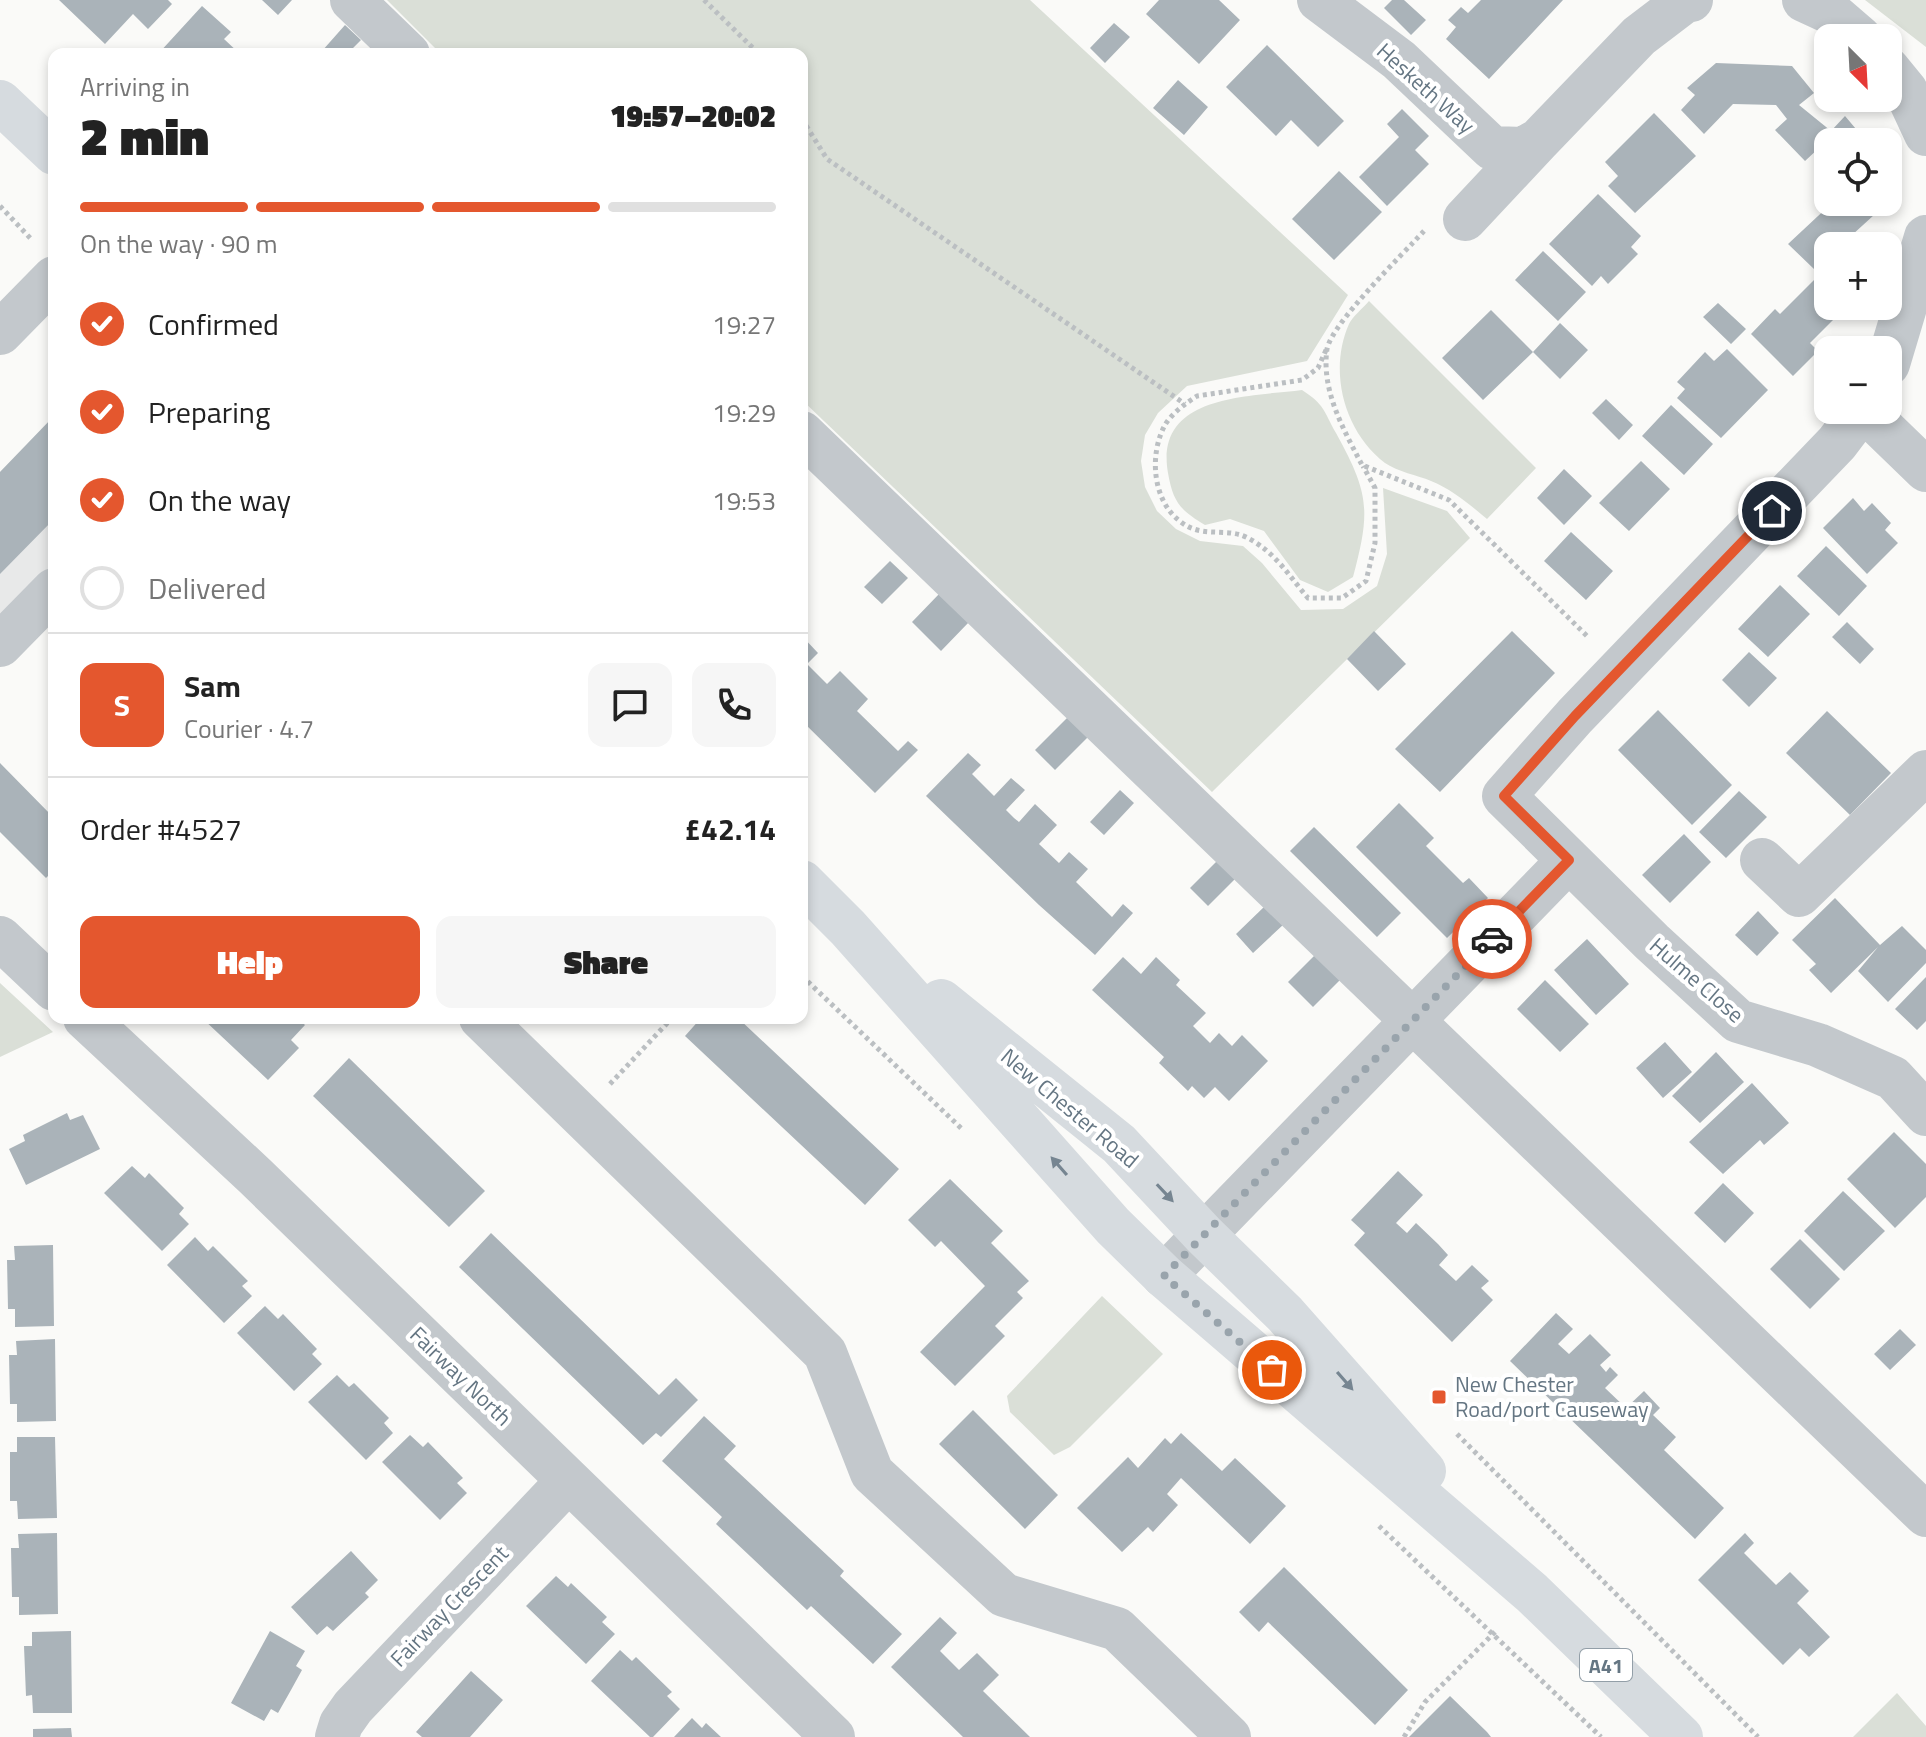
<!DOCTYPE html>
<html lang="en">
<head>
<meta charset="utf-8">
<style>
	:root { --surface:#fff; --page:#f6f6f6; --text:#222; --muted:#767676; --line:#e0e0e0; --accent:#e4572e }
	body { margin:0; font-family:"Titillium Web",sans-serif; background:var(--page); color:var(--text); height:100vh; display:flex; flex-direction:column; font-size:30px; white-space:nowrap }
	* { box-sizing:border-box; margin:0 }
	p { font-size:26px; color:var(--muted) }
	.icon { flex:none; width:44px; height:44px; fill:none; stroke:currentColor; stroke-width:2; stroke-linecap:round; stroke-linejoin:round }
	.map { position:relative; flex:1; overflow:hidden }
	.sheet { position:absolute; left:48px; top:48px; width:760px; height:976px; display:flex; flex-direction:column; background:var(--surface); border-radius:16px; box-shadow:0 4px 12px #0003 }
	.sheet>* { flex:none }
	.needle { width:52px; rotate:156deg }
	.buttons { position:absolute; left:1814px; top:24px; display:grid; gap:16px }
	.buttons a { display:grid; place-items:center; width:88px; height:88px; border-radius:16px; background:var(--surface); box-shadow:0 4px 12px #0003; font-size:40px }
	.pin { position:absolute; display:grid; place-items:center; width:68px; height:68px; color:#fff; margin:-34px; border:4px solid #fff; border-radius:50%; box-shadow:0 2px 8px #0007 }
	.courier { position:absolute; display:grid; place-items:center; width:80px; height:80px; margin:-40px; border:6px solid #e4572e; border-radius:50%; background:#fff; color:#222; box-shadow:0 2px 10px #0007 }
	.head em { font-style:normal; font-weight:800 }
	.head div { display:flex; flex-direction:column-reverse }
	.head { display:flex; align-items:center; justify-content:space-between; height:136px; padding:0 32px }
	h1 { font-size:52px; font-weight:800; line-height:60px }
	.bar { display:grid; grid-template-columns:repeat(4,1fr); gap:12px 8px; align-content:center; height:96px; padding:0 32px }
	.bar i { height:10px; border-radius:6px; background:var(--line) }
	.bar .current { background:var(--accent) }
	.bar p { grid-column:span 4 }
	.line { display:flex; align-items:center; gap:20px; padding:0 32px; border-top:2px solid var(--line) }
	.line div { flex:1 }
	.round { display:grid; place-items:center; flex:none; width:84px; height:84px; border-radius:16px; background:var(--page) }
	ol { padding:0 32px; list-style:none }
	li { display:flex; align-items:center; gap:24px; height:88px }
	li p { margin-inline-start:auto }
	li .icon { padding:8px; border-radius:50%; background:var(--accent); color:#fff; stroke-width:4 }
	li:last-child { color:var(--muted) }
	li i { width:44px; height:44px; border:4px solid var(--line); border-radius:50% }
	.action { display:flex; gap:16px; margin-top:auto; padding:16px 32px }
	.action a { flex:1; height:92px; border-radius:16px; background:var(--accent); color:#fff; font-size:32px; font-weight:800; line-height:92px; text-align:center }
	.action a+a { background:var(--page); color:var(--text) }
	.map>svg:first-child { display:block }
	.built { fill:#e8e9e9 }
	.green { fill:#dadfd7 }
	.building { fill:#aab3b9 }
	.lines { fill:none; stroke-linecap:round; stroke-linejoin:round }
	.path { stroke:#bbbfc2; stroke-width:5; stroke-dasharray:4 4; stroke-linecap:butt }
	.minor { stroke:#c3c8cc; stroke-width:44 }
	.highway { stroke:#d6dbdf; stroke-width:44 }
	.oneway { fill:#768591 }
	.done { stroke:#99a4ac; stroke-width:8; stroke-dasharray:0 14.4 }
	.route { stroke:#e4572e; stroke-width:10 }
	.poi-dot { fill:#e4572e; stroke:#fff; stroke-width:3 }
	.labels { text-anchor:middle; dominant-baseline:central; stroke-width:8; stroke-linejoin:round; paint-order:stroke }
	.shield { fill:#fff; stroke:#939fa8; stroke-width:2 }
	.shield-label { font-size:20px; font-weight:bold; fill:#657683 }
	.street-label { font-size:22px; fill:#657683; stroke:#fff }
	.poi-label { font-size:22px; fill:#657683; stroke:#fff; text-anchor:start }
</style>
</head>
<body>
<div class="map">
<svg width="1926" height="1737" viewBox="0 0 1926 1737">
	<rect width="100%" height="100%" fill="#fafaf8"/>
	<!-- built -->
	<path class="built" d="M 54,416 L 54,564 L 0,620 L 0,472 Z"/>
	<!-- green -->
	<path class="green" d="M 387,0 L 1030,0 L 1348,295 L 1307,361 L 1187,386 L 1158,413 L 1145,435 L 1141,461 L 1145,487 L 1157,511 L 1176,529 L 1200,541 L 1243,546 L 1262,563 L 1301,610 L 1343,609 L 1377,586 L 1387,554 L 1383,488 L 1447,511 L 1470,538 L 1212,792 L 802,400 L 802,54 L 441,54 Z
		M 1865,0 L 1926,0 L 1926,47 Z
		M 1369,301 L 1536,468 L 1487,519 C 1469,504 1453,490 1431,481 C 1417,475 1398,472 1385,463 C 1344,432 1328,371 1349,324 C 1353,316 1363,308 1369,301 Z
		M 1302,390 C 1325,405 1323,410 1336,433 C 1369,493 1371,510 1353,577 L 1328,592 L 1300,580 L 1264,531 L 1230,519 L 1205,525 C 1180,510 1173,502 1168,473 C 1154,394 1249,397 1302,390 Z
		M 0,983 L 53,1032 L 0,1057 Z
		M 1102,1296 L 1163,1354 L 1070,1447 L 1054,1455 L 1010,1412 L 1007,1396 Z
		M 1897,1693 L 1926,1726 L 1926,1737 L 1853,1737 Z"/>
	<!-- building -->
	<path class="building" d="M 59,0 L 168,0 L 172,4 L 148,29 L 133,14 L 105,44 Z
		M 262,0 L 292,0 L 278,15 Z
		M 1159,0 L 1219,0 L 1240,20 L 1199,64 L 1146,14 Z
		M 1392,0 L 1404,0 L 1426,20 L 1411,35 L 1384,8 Z
		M 1481,0 L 1563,0 L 1489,79 L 1446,39 L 1456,27 L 1448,20 L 1461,7 L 1468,13 Z
		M 202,6 L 231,32 L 224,39 L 240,54 L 158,54 Z
		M 1114,23 L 1130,37 L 1105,63 L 1090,48 Z
		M 345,25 L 361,40 L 347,54 L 325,54 L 322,51 Z
		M 1267,45 L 1344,121 L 1318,147 L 1291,120 L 1276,136 L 1226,87 Z
		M 1716,63 L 1792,66 L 1814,93 L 1799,105 L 1831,131 L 1845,116 L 1867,142 L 1828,142 L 1828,157 L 1819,148 L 1805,161 L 1775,130 L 1787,119 L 1776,105 L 1733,104 L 1704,134 L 1681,110 L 1695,95 L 1687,88 Z
		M 1178,80 L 1208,107 L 1184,135 L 1153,108 Z
		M 1402,109 L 1429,136 L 1415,150 L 1429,164 L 1387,206 L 1359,177 L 1399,137 L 1387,124 Z
		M 1654,113 L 1696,156 L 1635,213 L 1608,186 L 1618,176 L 1605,162 Z
		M 1339,171 L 1382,212 L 1334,260 L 1292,219 Z
		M 1598,194 L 1641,236 L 1631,247 L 1638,254 L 1608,284 L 1601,276 L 1592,286 L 1549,244 Z
		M 1833,202 L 1873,202 L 1874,215 L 1840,246 L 1828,246 L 1828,256 L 1814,269 L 1788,244 Z
		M 1543,251 L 1586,292 L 1558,321 L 1515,280 Z
		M 1818,276 L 1828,286 L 1828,306 L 1847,306 L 1810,343 L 1818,351 L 1793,376 L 1751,334 L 1775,309 L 1780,314 Z
		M 1718,303 L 1746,329 L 1731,344 L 1703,317 Z
		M 1491,310 L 1533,352 L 1560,323 L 1588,350 L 1560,379 L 1533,352 L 1483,400 L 1442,358 Z
		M 1727,349 L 1768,390 L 1721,438 L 1677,398 L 1685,389 L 1677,382 L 1705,352 L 1714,361 Z
		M 1606,399 L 1633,425 L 1619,440 L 1592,413 Z
		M 1671,405 L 1713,444 L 1684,475 L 1642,436 Z
		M 54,416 L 54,519 L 0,574 L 0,472 Z
		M 1641,461 L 1670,489 L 1629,531 L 1599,503 Z
		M 1564,469 L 1592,496 L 1564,525 L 1537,498 Z
		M 1853,498 L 1864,511 L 1872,503 L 1891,523 L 1885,530 L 1898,543 L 1867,574 L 1823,528 Z
		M 1571,532 L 1613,571 L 1586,600 L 1544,561 Z
		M 1826,546 L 1867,586 L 1839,616 L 1797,576 Z
		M 890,561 L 908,578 L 882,604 L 864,587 Z
		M 1780,585 L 1810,614 L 1768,657 L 1738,629 Z
		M 939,594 L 969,622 L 941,651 L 912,622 Z
		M 1847,622 L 1874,649 L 1860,664 L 1832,637 Z
		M 1374,631 L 1406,664 L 1378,691 L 1347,659 Z
		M 1512,631 L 1555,673 L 1440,792 L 1395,749 Z
		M 802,636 L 818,653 L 807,664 L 827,684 L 840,671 L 868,699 L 857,711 L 898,751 L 908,741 L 918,750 L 875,793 L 802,721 Z
		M 1749,652 L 1777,678 L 1749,707 L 1722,680 Z
		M 1658,710 L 1732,785 L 1692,825 L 1618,750 Z
		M 1827,711 L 1891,773 L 1850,815 L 1786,753 Z
		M 1068,717 L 1088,737 L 1055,770 L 1035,750 Z
		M 968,753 L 981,765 L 972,774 L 994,796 L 1011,778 L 1025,790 L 1006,810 L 1014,818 L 1019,822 L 1035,804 L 1057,825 L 1039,844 L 1059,863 L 1069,852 L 1088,869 L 1076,882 L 1112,917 L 1123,904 L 1133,913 L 1095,955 L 1039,905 L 926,796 Z
		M 0,763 L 54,818 L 54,870 L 46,878 L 0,832 Z
		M 1120,790 L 1134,803 L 1104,835 L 1090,822 Z
		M 1739,791 L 1767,817 L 1726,858 L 1699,832 Z
		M 1399,803 L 1434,838 L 1426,846 L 1463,883 L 1469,878 L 1488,898 L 1447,938 L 1356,847 Z
		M 1314,827 L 1401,913 L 1377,937 L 1290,851 Z
		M 1684,834 L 1711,862 L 1670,903 L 1642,875 Z
		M 1217,861 L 1236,878 L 1208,906 L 1190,888 Z
		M 1835,898 L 1880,945 L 1902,926 L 1926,950 L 1926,963 L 1888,1002 L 1858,971 L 1878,947 L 1831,993 L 1809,970 L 1816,964 L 1792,940 Z
		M 1265,906 L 1284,924 L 1253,953 L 1236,934 Z
		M 1758,911 L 1779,933 L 1757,956 L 1735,935 Z
		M 1587,939 L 1629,984 L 1596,1015 L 1554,970 Z
		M 1315,955 L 1341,979 L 1313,1007 L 1288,982 Z
		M 1123,957 L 1141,974 L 1156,957 L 1180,980 L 1176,985 L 1206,1013 L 1193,1026 L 1210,1043 L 1219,1033 L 1232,1046 L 1242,1035 L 1268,1061 L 1229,1101 L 1215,1087 L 1204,1098 L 1192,1086 L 1188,1091 L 1159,1063 L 1164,1057 L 1092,990 Z
		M 1926,977 L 1926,1021 L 1917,1030 L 1895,1009 Z
		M 1545,980 L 1589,1024 L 1560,1052 L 1517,1009 Z
		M 202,1018 L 272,1018 L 275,1020 L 277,1018 L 298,1018 L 305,1025 L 291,1040 L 299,1048 L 268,1080 Z
		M 701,1018 L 738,1018 L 899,1169 L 865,1205 L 685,1036 Z
		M 1665,1042 L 1692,1072 L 1663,1098 L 1636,1068 Z
		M 1716,1052 L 1744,1082 L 1700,1123 L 1672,1096 Z
		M 349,1058 L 485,1191 L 449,1227 L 313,1096 Z
		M 1752,1083 L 1789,1123 L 1764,1145 L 1760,1140 L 1723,1174 L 1689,1142 Z
		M 67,1113 L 70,1120 L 83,1115 L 100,1149 L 26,1185 L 9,1149 L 25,1141 L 23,1135 Z
		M 1894,1132 L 1926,1164 L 1926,1197 L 1895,1228 L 1847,1179 Z
		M 132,1166 L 145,1178 L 149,1173 L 184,1208 L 179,1214 L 189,1224 L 162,1251 L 104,1193 Z
		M 1398,1171 L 1423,1195 L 1396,1223 L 1407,1233 L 1416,1223 L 1438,1244 L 1448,1255 L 1439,1265 L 1456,1281 L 1472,1265 L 1489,1281 L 1481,1288 L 1493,1300 L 1452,1342 L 1354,1245 L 1365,1233 L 1351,1220 Z
		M 950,1179 L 1003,1231 L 991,1243 L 1029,1281 L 1017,1292 L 1023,1298 L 995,1326 L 1005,1336 L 955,1386 L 920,1352 L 985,1286 L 941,1241 L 935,1247 L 908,1220 Z
		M 1723,1183 L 1754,1213 L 1725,1243 L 1694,1213 Z
		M 1843,1191 L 1885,1231 L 1844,1271 L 1804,1231 Z
		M 491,1233 L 659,1395 L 676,1378 L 698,1400 L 661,1437 L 656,1433 L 643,1445 L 459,1267 Z
		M 195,1237 L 208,1251 L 213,1246 L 248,1281 L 242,1286 L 252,1296 L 224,1323 L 167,1265 Z
		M 1800,1239 L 1840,1279 L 1810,1309 L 1770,1269 Z
		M 53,1245 L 54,1326 L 15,1327 L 15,1309 L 8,1309 L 7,1260 L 15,1260 L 14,1246 Z
		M 265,1306 L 278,1319 L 283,1314 L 317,1349 L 312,1354 L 322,1364 L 294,1391 L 237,1333 Z
		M 1556,1313 L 1573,1329 L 1558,1344 L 1569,1354 L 1590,1334 L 1611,1355 L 1600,1365 L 1606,1372 L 1610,1367 L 1618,1375 L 1605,1388 L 1626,1408 L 1644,1391 L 1660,1408 L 1653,1415 L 1676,1437 L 1664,1450 L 1724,1508 L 1695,1539 L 1510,1361 Z
		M 1900,1329 L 1916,1345 L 1890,1370 L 1874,1354 Z
		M 55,1339 L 56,1421 L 17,1422 L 17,1404 L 10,1404 L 9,1355 L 17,1355 L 16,1341 Z
		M 337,1375 L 349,1387 L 354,1383 L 389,1418 L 384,1423 L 393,1433 L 366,1460 L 308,1402 Z
		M 973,1410 L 1058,1495 L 1025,1529 L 939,1444 Z
		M 704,1416 L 736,1446 L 724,1459 L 844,1571 L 840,1576 L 902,1634 L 873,1664 L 811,1606 L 807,1610 L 716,1524 L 722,1517 L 662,1461 Z
		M 1181,1433 L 1222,1471 L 1235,1458 L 1286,1506 L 1250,1544 L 1181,1478 L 1167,1494 L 1178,1505 L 1153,1532 L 1148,1527 L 1122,1552 L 1077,1508 L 1128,1457 L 1138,1468 L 1165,1438 L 1171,1444 Z
		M 410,1435 L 423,1447 L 428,1442 L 463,1478 L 457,1483 L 467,1493 L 440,1520 L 382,1462 Z
		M 17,1437 L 55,1437 L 57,1518 L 18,1519 L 17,1501 L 10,1501 L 10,1452 L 17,1452 Z
		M 57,1533 L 58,1614 L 19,1615 L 19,1597 L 12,1597 L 11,1548 L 19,1548 L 18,1534 Z
		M 1745,1533 L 1754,1543 L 1744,1553 L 1776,1585 L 1790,1572 L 1809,1591 L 1797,1603 L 1830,1637 L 1809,1657 L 1800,1648 L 1783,1665 L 1698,1580 Z
		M 351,1551 L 378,1580 L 365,1593 L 369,1597 L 333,1631 L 327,1626 L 317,1635 L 291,1607 Z
		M 1284,1567 L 1408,1690 L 1375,1725 L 1268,1622 L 1259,1632 L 1239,1612 Z
		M 556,1576 L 568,1587 L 571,1583 L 607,1617 L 602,1622 L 615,1634 L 586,1664 L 526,1606 Z
		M 940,1617 L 957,1633 L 940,1651 L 959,1670 L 977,1653 L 999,1675 L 983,1691 L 1030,1737 L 963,1737 L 891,1667 Z
		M 71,1631 L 72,1713 L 33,1713 L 32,1695 L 26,1696 L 24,1646 L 32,1646 L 32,1632 Z
		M 270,1631 L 305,1651 L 296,1666 L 302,1670 L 291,1690 L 278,1713 L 271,1709 L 264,1721 L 231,1703 Z
		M 620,1650 L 632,1661 L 636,1657 L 672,1692 L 667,1696 L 680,1709 L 653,1737 L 650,1737 L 591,1681 Z
		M 471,1671 L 503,1700 L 470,1737 L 422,1737 L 416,1732 Z
		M 1450,1696 L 1487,1732 L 1491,1737 L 1409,1737 Z
		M 692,1718 L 702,1728 L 706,1723 L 721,1737 L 674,1737 Z
		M 71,1728 L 72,1737 L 33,1737 L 33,1729 Z"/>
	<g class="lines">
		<!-- path -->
		<path class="path" d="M 704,0 L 759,54
			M 802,119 L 827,159 L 1185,404
			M 0,206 L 32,240
			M 1424,231 C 1403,254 1332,323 1327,349 C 1321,391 1344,430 1362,465 L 1449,500 L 1588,637
			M 1326,350 L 1318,368 L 1302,380 L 1197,396 C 1186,403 1172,413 1165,425 C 1149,454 1152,501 1181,522 C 1200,537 1220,529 1241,535 C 1247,537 1257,543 1262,547 C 1280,560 1294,582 1308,598 L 1342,598 L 1366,581 L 1375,543 L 1375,488 L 1363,466
			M 802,976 L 963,1130
			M 610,1084 L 672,1018
			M 1457,1434 L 1758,1737
			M 1379,1526 L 1601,1737
			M 1404,1737 L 1425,1702 L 1495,1632"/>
		<!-- minor -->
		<path class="minor" d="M 352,0 L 408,54
			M 1319,0 L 1399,60 L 1492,148 L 1523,149 L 1539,140 L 1639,36 L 1685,1 L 1691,0
			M 1804,0 L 1830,12 L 1860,38
			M 1888,69 L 1906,91 L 1926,134
			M 1465,219 L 1539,140
			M 0,333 L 54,278
			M 1888,364 L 1926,237
			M 1862,410 L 1837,443 L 1575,716 L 1504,796 L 1652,942 L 1738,1021 L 1818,1045 L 1893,1078 L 1926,1114
			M 1864,410 L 1926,470
			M 802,433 L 1926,1515
			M 0,645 L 54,590
			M 1762,860 L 1799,895 L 1926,772
			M 0,938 L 54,989
			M 85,1018 L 255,1176 L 833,1737
			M 481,1018 L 825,1353 L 872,1473 L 1004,1595 L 1117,1629 L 1229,1737
			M 1164,1276 L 1569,860
			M 337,1737 L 341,1724 L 353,1707 L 568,1481"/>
		<!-- highway -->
		<path class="highway" d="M 0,102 L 54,153
			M 802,882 L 848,928 L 1113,1226 L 1164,1276 L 1532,1593 L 1681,1737
			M 941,1001 L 1119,1144 L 1204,1235 L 1285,1314 L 1424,1471"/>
	</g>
	<!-- one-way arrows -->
	<defs><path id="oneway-solid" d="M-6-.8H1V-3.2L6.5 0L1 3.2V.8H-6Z" transform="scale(2)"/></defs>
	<g class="oneway">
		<use href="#oneway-solid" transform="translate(1059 1166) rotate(-131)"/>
		<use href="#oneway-solid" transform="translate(1165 1193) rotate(47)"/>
		<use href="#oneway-solid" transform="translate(1345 1381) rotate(49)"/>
	</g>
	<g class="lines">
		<!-- done -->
		<path class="done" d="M 1272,1370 L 1164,1276 L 1492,939"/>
		<!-- route -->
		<path class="route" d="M 1492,939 L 1569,860 L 1504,796 L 1575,716 L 1772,511"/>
	</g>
	<!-- markers -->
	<rect class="poi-dot" x="1431" y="1389" width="16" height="16" rx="4"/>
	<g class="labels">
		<!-- shield labels -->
		<rect class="shield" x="1580" y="1649" width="52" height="32" rx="6"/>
		<g class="shield-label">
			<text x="1606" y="1665">A41</text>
		</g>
		<!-- street labels -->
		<g class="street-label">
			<text transform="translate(1426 88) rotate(42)">Hesketh Way</text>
			<text transform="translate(1697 980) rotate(41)">Hulme Close</text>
			<text transform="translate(1070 1108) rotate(40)">New Chester Road</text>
			<text transform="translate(461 1376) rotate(44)">Fairway North</text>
			<text transform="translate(449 1606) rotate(-46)">Fairway Crescent</text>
		</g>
		<!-- poi labels -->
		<g class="poi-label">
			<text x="1455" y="1384">New Chester<tspan x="1455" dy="25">Road/port Causeway</tspan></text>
		</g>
	</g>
</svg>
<div class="buttons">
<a><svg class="needle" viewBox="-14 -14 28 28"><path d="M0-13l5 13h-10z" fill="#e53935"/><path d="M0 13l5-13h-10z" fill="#767676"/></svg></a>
<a><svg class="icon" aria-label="locate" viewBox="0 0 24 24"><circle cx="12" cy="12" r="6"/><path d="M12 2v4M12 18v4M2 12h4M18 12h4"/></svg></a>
<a>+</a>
<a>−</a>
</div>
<div class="pin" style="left:1272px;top:1370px;background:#ea580c"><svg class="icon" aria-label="bag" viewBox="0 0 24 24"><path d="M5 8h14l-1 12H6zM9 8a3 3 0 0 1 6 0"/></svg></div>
<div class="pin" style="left:1772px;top:511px;background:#1f2937"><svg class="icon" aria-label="home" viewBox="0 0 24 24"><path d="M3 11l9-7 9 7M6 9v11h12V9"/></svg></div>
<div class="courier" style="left:1492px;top:939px"><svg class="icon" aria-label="car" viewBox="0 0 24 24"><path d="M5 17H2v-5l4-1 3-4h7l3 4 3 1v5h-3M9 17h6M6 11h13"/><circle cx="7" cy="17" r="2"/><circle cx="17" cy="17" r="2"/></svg></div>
<section class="sheet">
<div class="head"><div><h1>2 min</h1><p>Arriving in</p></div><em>19:57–20:02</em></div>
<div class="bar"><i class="current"></i><i class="current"></i><i class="current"></i><i></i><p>On the way · 90 m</p></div>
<ol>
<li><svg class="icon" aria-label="check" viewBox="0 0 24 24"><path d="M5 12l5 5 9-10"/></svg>Confirmed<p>19:27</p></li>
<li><svg class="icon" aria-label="check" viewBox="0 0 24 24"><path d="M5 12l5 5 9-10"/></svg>Preparing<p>19:29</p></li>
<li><svg class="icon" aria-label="check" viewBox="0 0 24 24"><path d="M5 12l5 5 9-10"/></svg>On the way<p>19:53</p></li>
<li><i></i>Delivered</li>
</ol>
<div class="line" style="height:144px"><b class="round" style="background:var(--accent);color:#fff">S</b><div><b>Sam</b><p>Courier · 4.7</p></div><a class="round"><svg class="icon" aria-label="chat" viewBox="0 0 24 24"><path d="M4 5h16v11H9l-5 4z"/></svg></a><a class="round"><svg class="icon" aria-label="phone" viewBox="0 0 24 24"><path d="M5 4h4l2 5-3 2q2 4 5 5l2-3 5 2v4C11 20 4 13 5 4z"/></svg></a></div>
<div class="line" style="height:104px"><div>Order #4527</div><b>£42.14</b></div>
<div class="action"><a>Help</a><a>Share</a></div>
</section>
</div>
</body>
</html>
